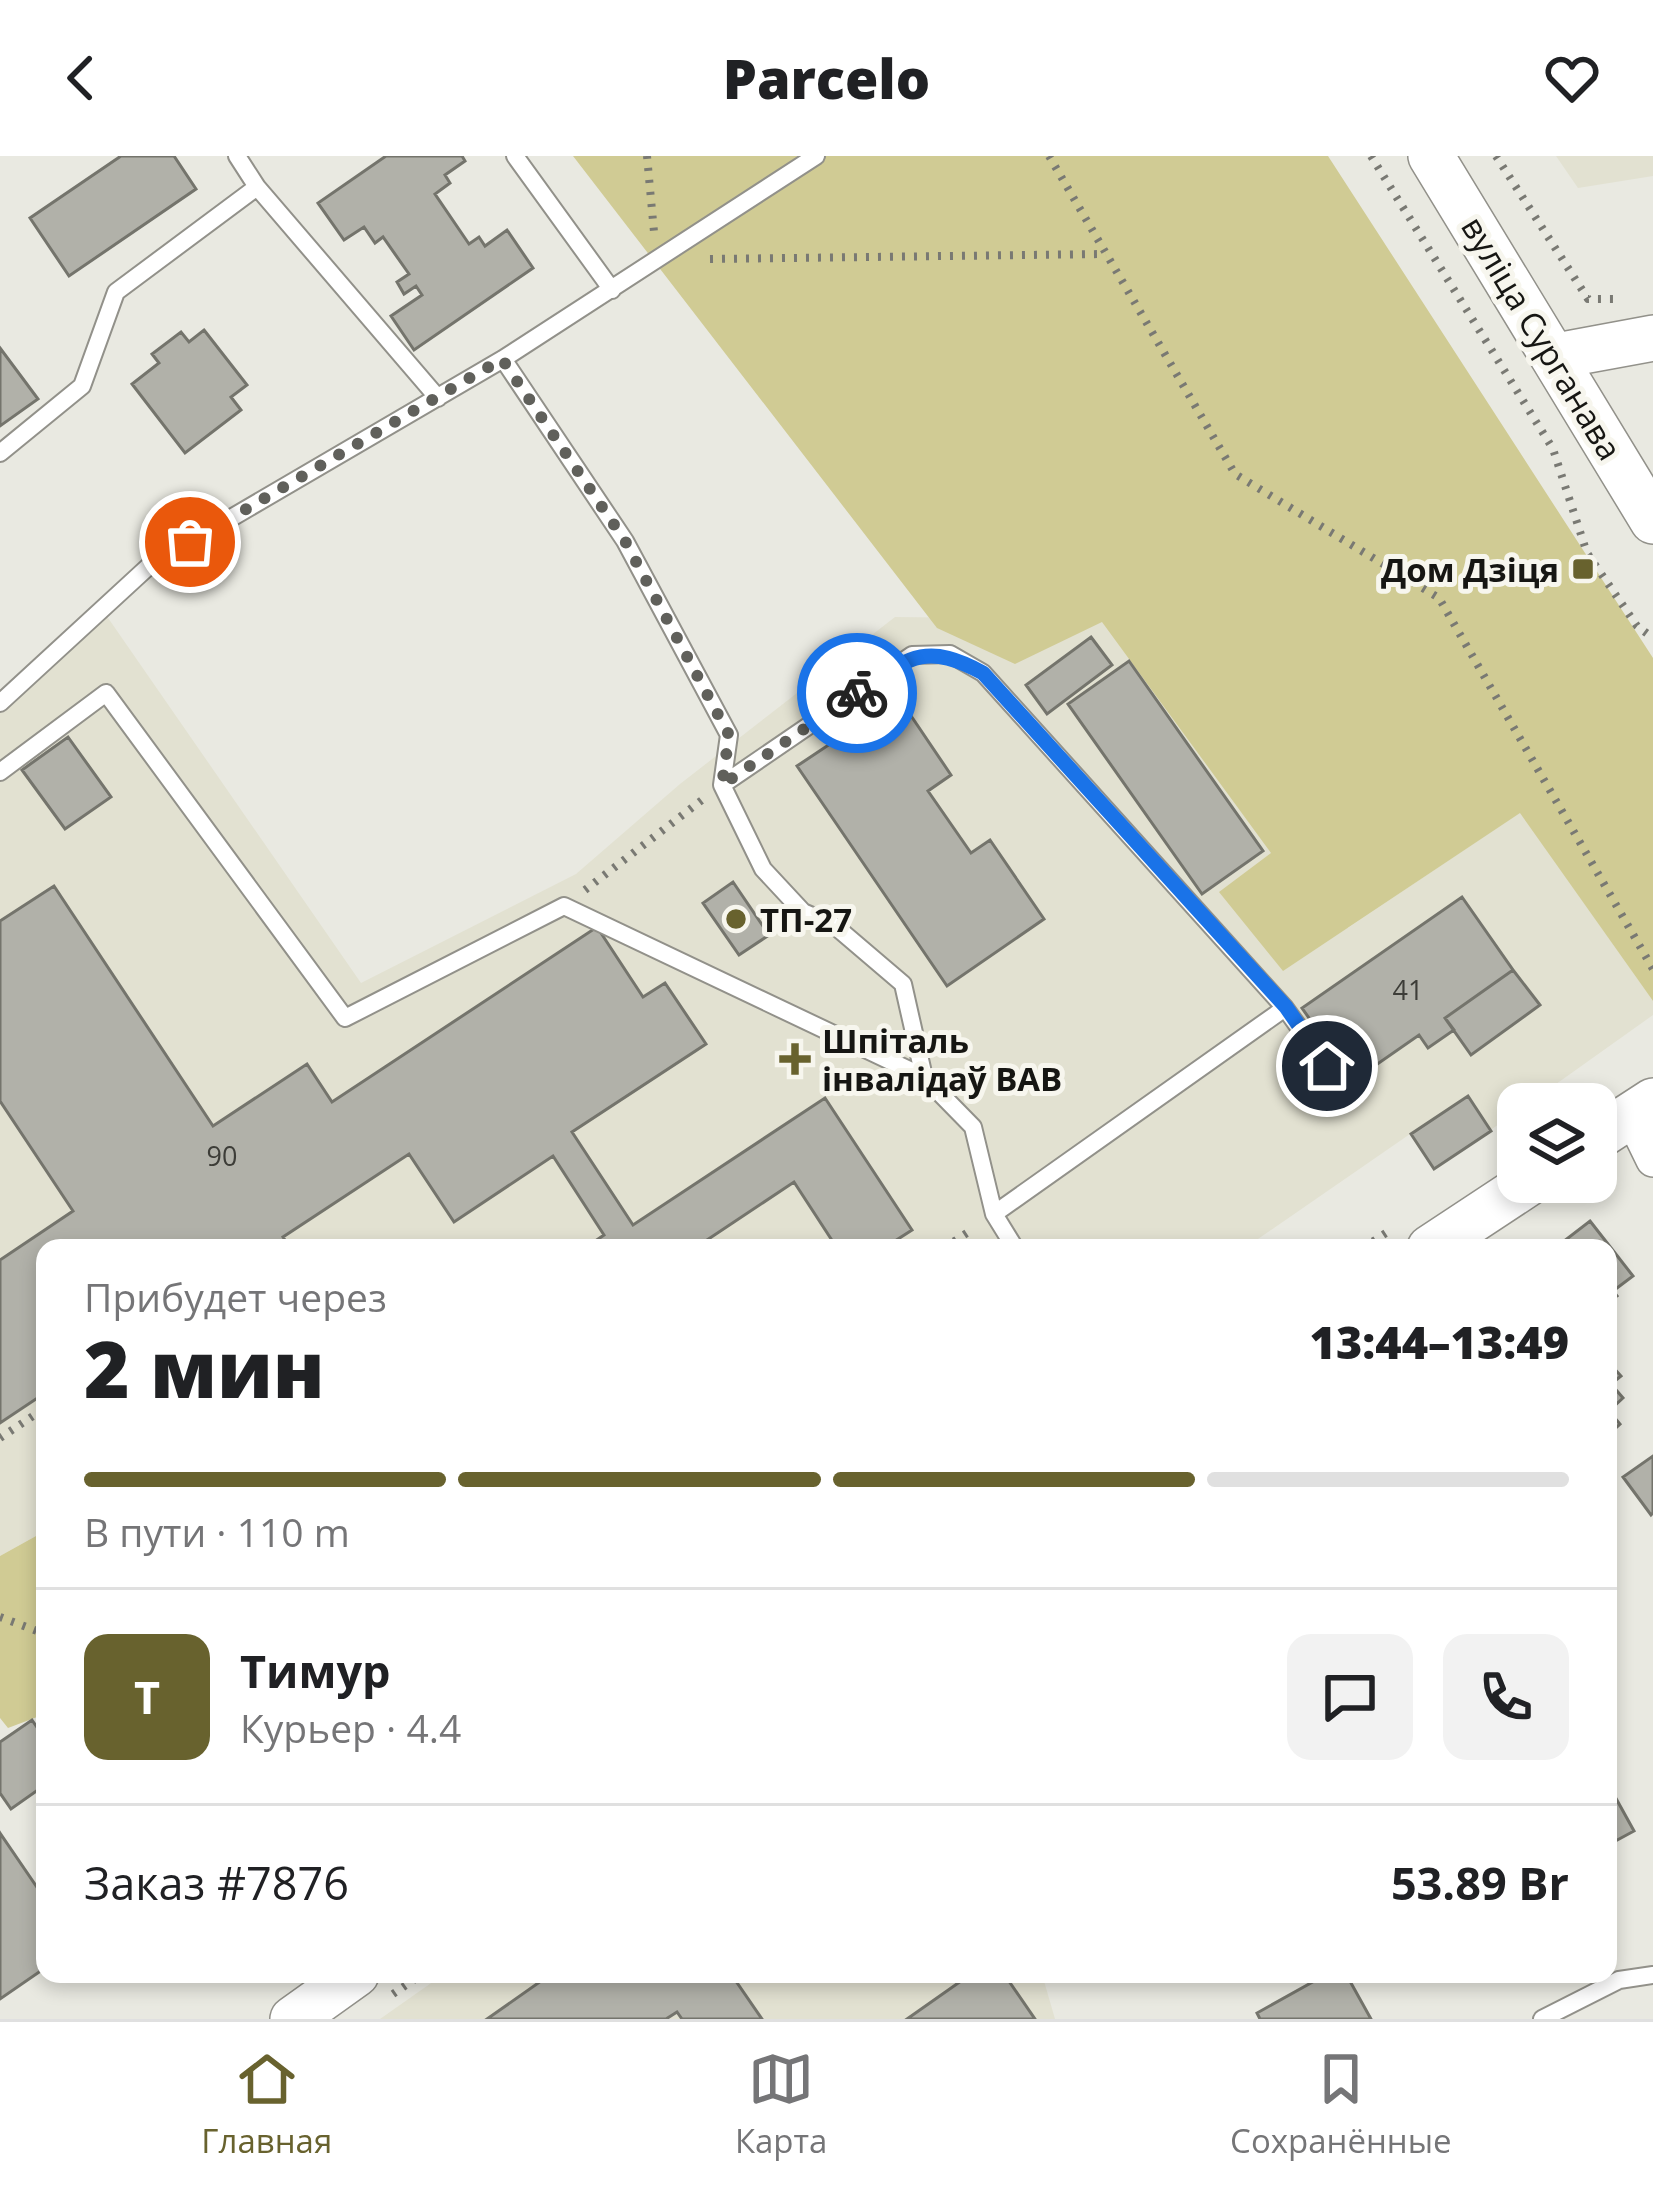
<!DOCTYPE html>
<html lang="ru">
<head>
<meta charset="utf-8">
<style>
	:root { --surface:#fff; --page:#f2f2f2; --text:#202124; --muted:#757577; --line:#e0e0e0; --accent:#68622e }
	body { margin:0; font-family:"Open Sans",sans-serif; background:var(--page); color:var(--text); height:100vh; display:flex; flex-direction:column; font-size:45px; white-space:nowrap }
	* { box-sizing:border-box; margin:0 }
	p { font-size:39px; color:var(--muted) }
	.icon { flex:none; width:66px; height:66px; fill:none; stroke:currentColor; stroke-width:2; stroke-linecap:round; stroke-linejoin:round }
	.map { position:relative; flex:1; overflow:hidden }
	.side { position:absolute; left:36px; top:1083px; width:1581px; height:744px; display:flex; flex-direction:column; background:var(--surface); border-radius:24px; box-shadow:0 6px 18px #0003 }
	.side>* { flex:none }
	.fabs { position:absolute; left:1497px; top:927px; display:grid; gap:24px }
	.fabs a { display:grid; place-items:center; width:120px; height:120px; border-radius:24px; background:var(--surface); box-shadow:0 6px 18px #0003; font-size:60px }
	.pin { position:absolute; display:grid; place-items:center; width:102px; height:102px; color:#fff; margin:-51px; border:6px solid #fff; border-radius:50%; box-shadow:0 3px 12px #0007 }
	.courier { position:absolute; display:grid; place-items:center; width:120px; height:120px; margin:-60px; border:9px solid #1a73e8; border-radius:50%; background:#fff; color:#222; box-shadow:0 3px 15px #0007 }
	.overview em { font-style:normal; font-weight:800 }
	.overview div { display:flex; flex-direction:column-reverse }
	.overview { display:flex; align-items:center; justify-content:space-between; height:204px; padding:0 48px }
	h1 { font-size:78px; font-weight:800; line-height:90px }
	.bar { display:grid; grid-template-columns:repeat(4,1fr); gap:18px 12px; align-content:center; height:144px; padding:0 48px }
	.bar i { height:15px; border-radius:9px; background:var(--line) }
	.bar .on { background:var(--accent) }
	.bar p { grid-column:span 4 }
	.line { display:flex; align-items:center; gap:30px; padding:0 48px; border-top:3px solid var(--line) }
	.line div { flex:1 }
	.round { display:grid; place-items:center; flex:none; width:126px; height:126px; border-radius:24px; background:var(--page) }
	header { display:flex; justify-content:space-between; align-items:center; height:156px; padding:0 48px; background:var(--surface); font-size:54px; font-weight:800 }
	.menu { display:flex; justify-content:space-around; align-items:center; height:168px; border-top:3px solid var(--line); background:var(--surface); font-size:33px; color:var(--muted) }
	.menu a { display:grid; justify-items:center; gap:6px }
	.menu .on { color:var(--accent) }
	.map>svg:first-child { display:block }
	.built { fill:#e2e1d1 }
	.green { fill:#d0cb94 }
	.building { fill:#b1b1a9; stroke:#74746c; stroke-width:3 }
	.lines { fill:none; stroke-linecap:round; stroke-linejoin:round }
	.lane-casing { stroke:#92918a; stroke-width:20 }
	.street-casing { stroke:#92918a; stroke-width:36 }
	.secondary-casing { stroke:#92918a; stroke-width:48 }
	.path { stroke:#797973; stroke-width:8; stroke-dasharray:3 9; stroke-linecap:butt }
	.lane { stroke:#fff; stroke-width:16 }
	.street { stroke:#fff; stroke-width:33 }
	.secondary { stroke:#fff; stroke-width:45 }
	.done { stroke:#60605b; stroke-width:12; stroke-dasharray:0 21.6 }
	.route { stroke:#1a73e8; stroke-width:15 }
	.poi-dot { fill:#68622e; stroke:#f7f6ee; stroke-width:4.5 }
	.labels { text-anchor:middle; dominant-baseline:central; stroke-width:10; stroke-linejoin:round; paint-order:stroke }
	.number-label { font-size:27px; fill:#3d3d38 }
	.street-label { font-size:33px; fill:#161613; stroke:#f7f6ee }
	.poi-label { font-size:33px; font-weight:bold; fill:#161613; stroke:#f7f6ee; text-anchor:start }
</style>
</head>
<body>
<header><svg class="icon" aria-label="back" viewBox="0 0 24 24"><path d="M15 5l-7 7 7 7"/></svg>Parcelo<svg class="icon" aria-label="heart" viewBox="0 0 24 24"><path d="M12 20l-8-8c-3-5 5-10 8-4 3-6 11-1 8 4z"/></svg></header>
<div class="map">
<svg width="1653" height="1863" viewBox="0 0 1653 1863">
	<rect width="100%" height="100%" fill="#e9e9e1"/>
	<!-- built -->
	<path class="built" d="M 1556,0 L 1653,0 L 1653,20 L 1578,32 Z
		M 1094,393 L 1348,772 L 1520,656 L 1653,845 L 1653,859 L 1528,948 L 1518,948 L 1518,955 L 1434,1013 L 1410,978 L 1245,1092 L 45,1092 L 45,1375 L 0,1400 L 0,536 L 106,459 L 361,827 L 576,718 L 680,628 L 895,461 L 987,462 Z
		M 444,1818 L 1042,1818 L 1055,1863 L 380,1863 Z"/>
	<!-- green -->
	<path class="green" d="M 573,0 L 1328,0 L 1653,502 L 1653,845 L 1520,657 L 1283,815 L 1219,736 L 1271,697 L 1102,466 L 1015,508 L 937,472 Z
		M 45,1375 L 45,1558 L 8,1572 L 0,1562 L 0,1400 Z"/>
	<!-- building -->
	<path class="building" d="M 121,0 L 174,0 L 196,33 L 69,120 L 30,62 Z
		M 386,0 L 462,0 L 465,5 L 445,19 L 450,27 L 435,38 L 469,88 L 479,81 L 485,90 L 507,74 L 533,112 L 414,194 L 391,160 L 422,139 L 416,130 L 404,138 L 397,126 L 409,118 L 383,81 L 375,87 L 364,71 L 344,84 L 318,47 Z
		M 204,174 L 247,229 L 231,241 L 241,254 L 185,297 L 132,228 L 159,207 L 152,198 L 181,176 L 189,186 Z
		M 0,192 L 38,243 L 0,270 Z
		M 1091,481 L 1112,509 L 1047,558 L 1026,529 Z
		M 1129,505 L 1263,695 L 1202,738 L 1068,548 Z
		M 899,542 L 951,619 L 928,635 L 971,697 L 990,684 L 1044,763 L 947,830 L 797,610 Z
		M 68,581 L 111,641 L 65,673 L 22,614 Z
		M 733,726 L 769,779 L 739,799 L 703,747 Z
		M 54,730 L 213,970 L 307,908 L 332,946 L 597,771 L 643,841 L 665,827 L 706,888 L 572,976 L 633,1069 L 825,942 L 912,1074 L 884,1092 L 837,1092 L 794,1026 L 695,1092 L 585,1092 L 604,1079 L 553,1000 L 454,1066 L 409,998 L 283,1081 L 290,1092 L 45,1092 L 45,1237 L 0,1267 L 0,1104 L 73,1055 L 0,945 L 0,765 Z
		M 1462,741 L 1513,814 L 1445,862 L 1454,874 L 1428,892 L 1419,879 L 1353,925 L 1302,852 Z
		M 1513,814 L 1540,849 L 1471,899 L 1445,862 Z
		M 1468,940 L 1491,975 L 1434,1013 L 1411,978 Z
		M 1590,1065 L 1633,1120 L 1613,1135 L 1617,1140 L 1608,1146 L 1608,1092 L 1555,1092 Z
		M 1611,1209 L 1621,1220 L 1611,1228 L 1623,1242 L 1609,1255 L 1620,1268 L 1608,1279 L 1608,1211 Z
		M 1653,1300 L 1653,1357 L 1651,1359 L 1623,1321 Z
		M 32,1564 L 45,1583 L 45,1629 L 11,1653 L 0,1637 L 0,1586 Z
		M 1608,1628 L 1634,1675 L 1608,1689 Z
		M 0,1677 L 45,1743 L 45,1812 L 0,1843 Z
		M 551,1818 L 731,1818 L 762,1863 L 682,1863 L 677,1856 L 666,1863 L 487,1863 Z
		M 971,1818 L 1004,1818 L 1035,1863 L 907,1863 Z
		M 1327,1818 L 1346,1818 L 1371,1863 L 1260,1863 L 1257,1857 Z"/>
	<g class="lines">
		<defs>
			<path id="lane" d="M 237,0 L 257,31 L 438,242
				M 515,0 L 612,134
				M 503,203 L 625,385 L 729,579 L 722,629 L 763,713 L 803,756 L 835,770 L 903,828 L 924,921 L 973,971 L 994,1058 L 1015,1092
				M 0,297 L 82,230 L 116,136 L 257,31
				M 0,547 L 149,410 L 503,203 L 816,0
				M 0,616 L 106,537 L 345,862 L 564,750 L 924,921
				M 722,629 L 912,499 L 950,498 L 983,517 L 1285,852 L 1348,940
				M 994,1058 L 1285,852
				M 1542,1863 L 1619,1824 L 1653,1819"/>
			<path id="street" d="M 1631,959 L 1653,1004"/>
			<path id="secondary" d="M 1431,0 L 1653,365
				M 1556,200 L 1653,182
				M 1596,982 L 1653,945
				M 1430,1092 L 1530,1026
				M 293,1863 L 356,1818"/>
		</defs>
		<!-- lane casing -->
		<use href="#lane" class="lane-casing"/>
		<!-- street casing -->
		<use href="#street" class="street-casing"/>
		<!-- secondary casing -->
		<use href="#secondary" class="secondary-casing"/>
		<!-- path -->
		<path class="path" d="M 647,0 L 654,76
			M 1049,0 L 1235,318 L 1439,442 L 1653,813
			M 1371,0 L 1553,293 L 1587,397 L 1637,470 L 1653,482
			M 1496,0 L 1588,143 L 1621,143
			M 710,103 L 1106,98
			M 585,734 L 702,644
			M 1570,1041 L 1592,1026
			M 944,1092 L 973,1073
			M 1363,1092 L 1392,1073
			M 0,1282 L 45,1252
			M 0,1461 L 45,1478
			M 393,1838 L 422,1818"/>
		<!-- lane -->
		<use href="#lane" class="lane"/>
		<!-- street -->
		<use href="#street" class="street"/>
		<!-- secondary -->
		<use href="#secondary" class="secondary"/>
	</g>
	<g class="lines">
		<!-- done -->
		<path class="done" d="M 190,386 L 502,203 L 625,385 L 729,579 L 722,629 L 857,537"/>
		<!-- route -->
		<path class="route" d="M 857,537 C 908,502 924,485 983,517 L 1286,851 L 1327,910"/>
	</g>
	<!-- markers -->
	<g class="poi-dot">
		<rect x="1571" y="401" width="24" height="24" rx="6"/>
		<circle cx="736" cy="763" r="12"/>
		<path d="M789 885h12v12h12v12h-12v12h-12v-12h-12v-12h12z"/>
	</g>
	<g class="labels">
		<!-- number labels -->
		<g class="number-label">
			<text x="1408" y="833">41</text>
			<text x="222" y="999">90</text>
		</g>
		<!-- street labels -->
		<g class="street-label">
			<text transform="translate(1542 182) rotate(59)">вуліца Сурганава</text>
		</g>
		<!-- poi labels -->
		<g class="poi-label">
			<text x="1559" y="413" text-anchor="end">Дом Дзіця</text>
			<text x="760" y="763">ТП-27</text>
			<text x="822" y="884">Шпіталь<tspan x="822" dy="38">інвалідаў ВАВ</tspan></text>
		</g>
	</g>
</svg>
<div class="fabs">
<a><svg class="icon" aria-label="layers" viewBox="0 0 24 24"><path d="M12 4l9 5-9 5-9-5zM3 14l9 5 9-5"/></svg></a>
</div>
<div class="pin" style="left:190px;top:386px;background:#ea580c"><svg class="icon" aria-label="bag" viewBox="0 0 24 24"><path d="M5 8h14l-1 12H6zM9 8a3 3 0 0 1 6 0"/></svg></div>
<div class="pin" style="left:1327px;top:910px;background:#1f2937"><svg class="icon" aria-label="home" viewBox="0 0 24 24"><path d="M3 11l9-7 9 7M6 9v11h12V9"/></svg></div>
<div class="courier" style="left:857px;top:537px"><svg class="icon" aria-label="bike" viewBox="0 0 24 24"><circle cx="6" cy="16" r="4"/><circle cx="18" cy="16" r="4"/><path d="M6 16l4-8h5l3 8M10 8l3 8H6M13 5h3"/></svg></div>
<section class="side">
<div class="overview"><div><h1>2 мин</h1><p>Прибудет через</p></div><em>13:44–13:49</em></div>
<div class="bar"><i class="on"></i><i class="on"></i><i class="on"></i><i></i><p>В пути · 110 m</p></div>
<div class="line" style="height:216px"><b class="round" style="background:var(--accent);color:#fff">Т</b><div><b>Тимур</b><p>Курьер · 4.4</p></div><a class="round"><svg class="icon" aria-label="chat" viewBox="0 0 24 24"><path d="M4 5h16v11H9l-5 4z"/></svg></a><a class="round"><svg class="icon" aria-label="phone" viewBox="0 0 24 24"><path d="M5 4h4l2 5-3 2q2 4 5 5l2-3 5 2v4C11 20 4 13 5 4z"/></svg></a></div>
<div class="line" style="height:156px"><div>Заказ #7876</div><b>53.89 Br</b></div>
</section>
</div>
<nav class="menu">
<a class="on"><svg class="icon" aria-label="home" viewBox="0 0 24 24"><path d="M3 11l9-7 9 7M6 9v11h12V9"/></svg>Главная</a>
<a><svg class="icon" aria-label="map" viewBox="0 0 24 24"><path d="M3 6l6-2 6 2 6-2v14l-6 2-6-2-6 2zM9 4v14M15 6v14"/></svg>Карта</a>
<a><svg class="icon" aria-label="saved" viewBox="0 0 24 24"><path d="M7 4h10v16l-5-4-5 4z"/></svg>Сохранённые</a>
</nav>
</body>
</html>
